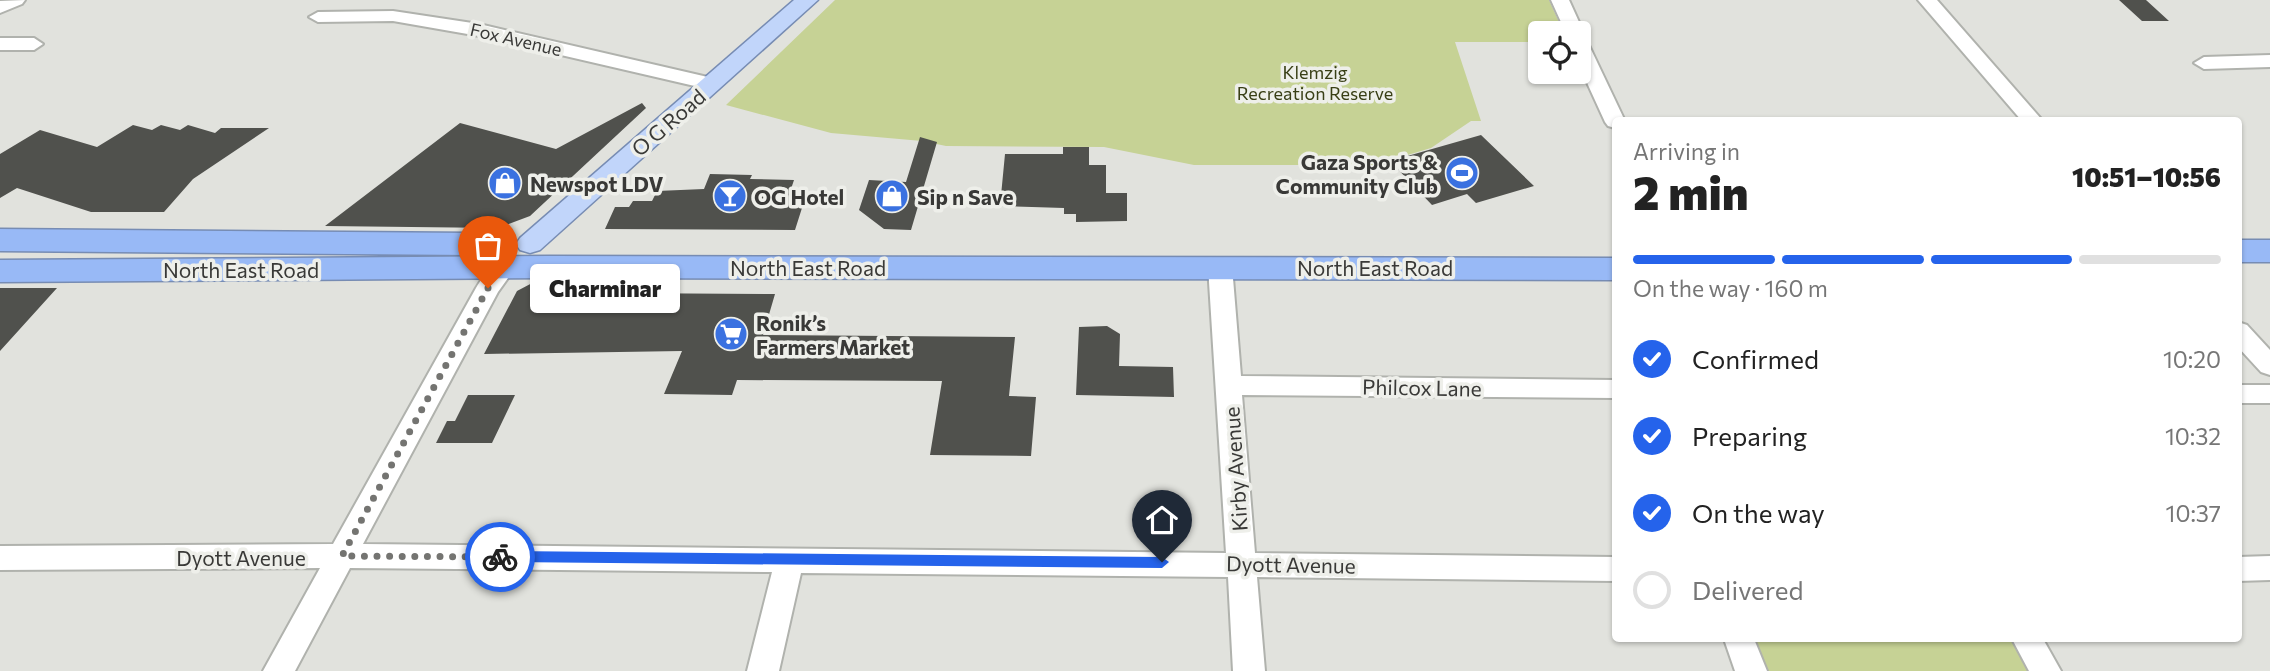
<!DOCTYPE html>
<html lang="en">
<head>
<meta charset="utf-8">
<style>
	:root { --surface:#fff; --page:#f6f6f6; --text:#222; --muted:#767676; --line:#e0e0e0; --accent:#2563eb }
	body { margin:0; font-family:Commissioner,sans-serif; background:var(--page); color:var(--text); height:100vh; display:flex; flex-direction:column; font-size:26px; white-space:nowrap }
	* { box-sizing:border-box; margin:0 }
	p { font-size:23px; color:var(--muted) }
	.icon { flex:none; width:38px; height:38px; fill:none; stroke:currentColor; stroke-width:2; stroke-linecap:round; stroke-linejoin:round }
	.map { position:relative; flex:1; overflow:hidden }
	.details { position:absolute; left:1612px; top:117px; width:630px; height:525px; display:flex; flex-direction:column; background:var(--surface); border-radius:7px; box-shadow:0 2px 5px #0004 }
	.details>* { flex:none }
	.tools { position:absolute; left:1528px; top:21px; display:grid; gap:14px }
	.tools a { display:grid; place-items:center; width:63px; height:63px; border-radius:7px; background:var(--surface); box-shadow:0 2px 5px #0004; font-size:35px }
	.pin { position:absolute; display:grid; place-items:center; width:60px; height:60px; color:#fff; margin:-72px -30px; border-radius:50% 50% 50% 0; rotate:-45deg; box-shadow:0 0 7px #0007 }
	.pin .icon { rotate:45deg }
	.courier { position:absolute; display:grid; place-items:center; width:70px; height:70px; margin:-35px; border:5px solid #2563eb; border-radius:50%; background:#fff; color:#222; box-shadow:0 2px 9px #0007 }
	.bubble { position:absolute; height:49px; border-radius:7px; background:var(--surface); box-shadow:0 2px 5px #0004; font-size:23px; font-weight:800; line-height:49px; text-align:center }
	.headline em { font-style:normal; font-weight:800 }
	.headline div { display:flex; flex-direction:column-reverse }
	.headline { display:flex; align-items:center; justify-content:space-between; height:119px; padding:0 21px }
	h1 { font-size:46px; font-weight:800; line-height:52px }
	.bar { display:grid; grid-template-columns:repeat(4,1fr); gap:10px 7px; align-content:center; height:84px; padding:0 21px }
	.bar i { height:9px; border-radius:5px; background:var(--line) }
	.bar .current { background:var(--accent) }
	.bar p { grid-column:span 4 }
	ol { padding:0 21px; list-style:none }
	li { display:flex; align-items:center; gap:21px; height:77px }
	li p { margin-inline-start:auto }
	li .icon { padding:7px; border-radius:50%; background:var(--accent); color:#fff; stroke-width:4 }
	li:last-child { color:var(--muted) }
	li i { width:38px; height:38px; border:4px solid var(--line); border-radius:50% }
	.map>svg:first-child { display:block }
	.green { fill:#c6d295 }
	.building { fill:#50514d }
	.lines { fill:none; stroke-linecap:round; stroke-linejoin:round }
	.minor-casing { stroke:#b0b2ad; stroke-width:4 }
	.major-casing { stroke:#778cb3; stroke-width:3 }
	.highway-casing { stroke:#778cb3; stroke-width:3 }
	.minor { fill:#fff; fill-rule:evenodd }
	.major { fill:#c1d5fa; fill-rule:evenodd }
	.highway { fill:#98b9f6; fill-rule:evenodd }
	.route { fill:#2563eb }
	.done { stroke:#747471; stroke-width:7; stroke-dasharray:0 12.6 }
	.labels { text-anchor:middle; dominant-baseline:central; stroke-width:7; stroke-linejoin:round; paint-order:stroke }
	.far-street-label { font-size:18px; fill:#393937; stroke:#eeefea }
	.far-park-label { font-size:18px; fill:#393f16; stroke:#eeefea }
	.street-label { font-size:21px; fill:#393937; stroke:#eeefea }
	.poi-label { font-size:21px; font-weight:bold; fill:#393937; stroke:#eeefea; text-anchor:start }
</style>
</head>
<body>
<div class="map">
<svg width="2270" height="671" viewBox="0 0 2270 671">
	<rect width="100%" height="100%" fill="#e1e2dd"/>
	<!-- green -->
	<path class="green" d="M 835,0 L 1549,0 L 1564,33 L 1540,33 L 1540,42 L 1455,42 L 1481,121 L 1471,121 L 1431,148 L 1374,165 L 1194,165 L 1104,147 L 946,146 L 922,141 L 831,133 L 726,105 Z
		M 1739,639 L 2027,639 L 2045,671 L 1751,671 Z"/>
	<!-- building -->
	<path class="building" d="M 2119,0 L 2146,0 L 2169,21 L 2142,21 Z
		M 642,103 L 646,108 L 530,216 L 498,228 L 325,226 L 460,123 L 556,149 Z
		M 133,125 L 152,130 L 161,125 L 180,130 L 188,125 L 215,133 L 221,128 L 269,128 L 193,179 L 164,212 L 91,212 L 17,188 L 0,198 L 0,154 L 40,130 L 97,147 Z
		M 1481,135 L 1534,186 L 1476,203 L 1467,194 L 1432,205 L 1390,161 Z
		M 920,137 L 937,142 L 911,230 L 884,229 L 859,210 L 869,180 L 906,182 Z
		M 1063,147 L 1089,147 L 1089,165 L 1106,165 L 1106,193 L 1127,193 L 1127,221 L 1076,222 L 1076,214 L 1064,214 L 1064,208 L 1000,206 L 1005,154 L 1063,154 Z
		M 710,174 L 752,175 L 750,179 L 794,180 L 791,189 L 808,189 L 795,230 L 605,229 L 615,207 L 629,207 L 633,201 L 652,201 L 657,191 L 704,189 Z
		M 536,281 L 617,281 L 612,293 L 775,294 L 763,335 L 1015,337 L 1009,396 L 1036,397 L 1031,456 L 930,455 L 942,381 L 737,380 L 732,395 L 664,394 L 682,351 L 484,354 L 517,291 Z
		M 0,288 L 57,288 L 0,351 Z
		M 1107,326 L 1120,334 L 1119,366 L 1173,367 L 1174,397 L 1076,395 L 1079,327 Z
		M 468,395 L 515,395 L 492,443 L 436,443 L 447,421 L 455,421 Z"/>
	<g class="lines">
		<defs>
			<path id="minor" d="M 25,0 L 22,4 L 0,13 L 0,1 Z
				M 1551,0 L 1569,0 L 1584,33 L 1582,36 L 1587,41 L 1625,121 L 1615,121 L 1615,128 L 1608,126 L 1605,122 L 1578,63 L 1578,33 L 1566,33 Z
				M 1918,0 L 1937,0 L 2043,121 L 2022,121 Z
				M 393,11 L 479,24 L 712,78 L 722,84 L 712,90 L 479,36 L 393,21 L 318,22 L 309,17 L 318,12 Z
				M 0,38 L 34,38 L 43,44 L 34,50 L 0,50 Z
				M 2270,55 L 2270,67 L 2204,69 L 2194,63 L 2204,57 Z
				M 1220,258 L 1228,261 L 1232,266 L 1241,376 L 1615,380 L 1615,398 L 1242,395 L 1255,553 L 1615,557 L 1615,581 L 1257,577 L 1265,671 L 1233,671 L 1228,577 L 801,573 L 779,671 L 747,671 L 772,572 L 350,568 L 295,671 L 263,671 L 320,568 L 0,570 L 0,546 L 333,544 L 476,288 C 485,274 494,257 512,262 L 516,267 L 498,292 L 363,544 L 1226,553 L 1208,266 L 1212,261 Z
				M 2238,322 L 2247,325 L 2270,350 L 2270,375 L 2261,372 L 2238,347 Z
				M 2238,385 L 2270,385 L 2270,403 L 2238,403 Z
				M 2270,556 L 2270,580 L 2238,581 L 2238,557 Z
				M 1724,639 L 1754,639 L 1767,671 L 1735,671 Z
				M 2012,639 L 2043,639 L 2061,671 L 2029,671 Z"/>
			<path id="major" d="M 794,0 L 818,0 L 540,250 L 530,253 L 520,250 L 516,244 L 520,238 Z"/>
			<path id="highway" d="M 0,229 L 471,233 L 482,236 L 487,244 L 482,252 L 471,255 L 0,251 Z
				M 2238,240 L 2270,240 L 2270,262 L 2238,262 Z
				M 550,256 L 1615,258 L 1615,280 L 550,278 L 0,282 L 0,260 Z"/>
		</defs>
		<!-- minor casing -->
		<use href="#minor" class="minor-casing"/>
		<!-- major casing -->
		<use href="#major" class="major-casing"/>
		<!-- highway casing -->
		<use href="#highway" class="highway-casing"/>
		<!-- minor -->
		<use href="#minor" class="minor"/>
		<!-- major -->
		<use href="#major" class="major"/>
		<!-- highway -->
		<use href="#highway" class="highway"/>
	</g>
	<!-- route -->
	<path class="route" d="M 500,551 L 1162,557 L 1169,562 L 1162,568 L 500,562 L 493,557 Z"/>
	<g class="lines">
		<!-- done -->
		<path class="done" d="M 488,288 L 342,556 L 500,557"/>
	</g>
	<!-- icons -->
	<defs>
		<symbol id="stadium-disc" viewBox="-11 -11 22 22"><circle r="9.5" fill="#3a71e0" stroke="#eeefea"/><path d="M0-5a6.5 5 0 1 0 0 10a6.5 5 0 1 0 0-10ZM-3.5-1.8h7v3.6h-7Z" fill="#fff"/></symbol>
		<symbol id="shop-disc" viewBox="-11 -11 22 22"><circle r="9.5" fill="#3a71e0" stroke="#eeefea"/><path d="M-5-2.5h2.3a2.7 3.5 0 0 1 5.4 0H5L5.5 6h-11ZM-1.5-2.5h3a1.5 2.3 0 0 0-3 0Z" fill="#fff"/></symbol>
		<symbol id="bar-disc" viewBox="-11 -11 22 22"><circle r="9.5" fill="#3a71e0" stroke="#eeefea"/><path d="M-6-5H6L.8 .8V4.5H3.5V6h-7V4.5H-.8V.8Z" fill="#fff"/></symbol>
		<symbol id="supermarket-disc" viewBox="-11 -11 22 22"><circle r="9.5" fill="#3a71e0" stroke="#eeefea"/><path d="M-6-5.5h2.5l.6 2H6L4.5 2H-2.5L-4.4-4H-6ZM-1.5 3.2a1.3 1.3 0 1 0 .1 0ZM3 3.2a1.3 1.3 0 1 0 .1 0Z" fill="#fff"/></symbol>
	</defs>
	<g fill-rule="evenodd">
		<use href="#stadium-disc" x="1443" y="154" width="38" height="38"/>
		<use href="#shop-disc" x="486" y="164" width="38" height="38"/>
		<use href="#bar-disc" x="711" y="177" width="38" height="38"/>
		<use href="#shop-disc" x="873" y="177" width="38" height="38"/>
		<use href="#supermarket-disc" x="712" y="315" width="38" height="38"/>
	</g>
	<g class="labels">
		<!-- far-street labels -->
		<g class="far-street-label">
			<text transform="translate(516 39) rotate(13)">Fox Avenue</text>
		</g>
		<!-- far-park labels -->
		<g class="far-park-label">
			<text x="1315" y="72">Klemzig<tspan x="1315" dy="21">Recreation Reserve</tspan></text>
		</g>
		<!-- street labels -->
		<g class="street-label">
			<text transform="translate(668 122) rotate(-41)">O G Road</text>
			<text x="808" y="267">North East Road</text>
			<text x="1375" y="267">North East Road</text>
			<text x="241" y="269">North East Road</text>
			<text transform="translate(1422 387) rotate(1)">Philcox Lane</text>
			<text transform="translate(1235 469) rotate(-94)">Kirby Avenue</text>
			<text x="241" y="557">Dyott Avenue</text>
			<text transform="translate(1291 564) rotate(1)">Dyott Avenue</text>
		</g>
		<!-- poi labels -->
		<g class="poi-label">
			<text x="1438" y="161" text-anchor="end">Gaza Sports &amp;<tspan x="1438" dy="24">Community Club</tspan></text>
			<text x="530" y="183">Newspot LDV</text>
			<text x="754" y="196">OG Hotel</text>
			<text x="917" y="196">Sip n Save</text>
			<text x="756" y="322">Ronik’s<tspan x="756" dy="24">Farmers Market</tspan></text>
		</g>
	</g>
</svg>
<div class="tools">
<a><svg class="icon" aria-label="locate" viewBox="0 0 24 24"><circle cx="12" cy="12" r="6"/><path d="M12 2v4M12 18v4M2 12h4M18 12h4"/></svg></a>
</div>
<div class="pin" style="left:488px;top:288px;background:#ea580c"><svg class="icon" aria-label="bag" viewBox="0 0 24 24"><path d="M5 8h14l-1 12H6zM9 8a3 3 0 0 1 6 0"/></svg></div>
<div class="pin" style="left:1162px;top:562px;background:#1f2937"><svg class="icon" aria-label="home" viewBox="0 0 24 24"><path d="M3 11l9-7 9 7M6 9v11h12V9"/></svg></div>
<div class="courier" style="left:500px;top:557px"><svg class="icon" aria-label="bike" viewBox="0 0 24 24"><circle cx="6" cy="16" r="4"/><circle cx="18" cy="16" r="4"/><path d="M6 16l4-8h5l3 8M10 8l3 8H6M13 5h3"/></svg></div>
<div class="bubble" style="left:530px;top:264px;width:150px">Charminar</div>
<section class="details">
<div class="headline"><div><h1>2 min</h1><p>Arriving in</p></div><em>10:51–10:56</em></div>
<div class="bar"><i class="current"></i><i class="current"></i><i class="current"></i><i></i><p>On the way · 160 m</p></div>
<ol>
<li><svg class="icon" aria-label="check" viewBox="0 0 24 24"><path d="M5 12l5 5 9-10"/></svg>Confirmed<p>10:20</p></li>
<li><svg class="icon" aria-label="check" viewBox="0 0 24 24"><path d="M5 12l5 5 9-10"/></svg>Preparing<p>10:32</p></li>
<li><svg class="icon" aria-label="check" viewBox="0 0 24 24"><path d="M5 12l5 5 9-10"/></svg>On the way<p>10:37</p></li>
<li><i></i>Delivered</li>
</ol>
</section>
</div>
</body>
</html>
